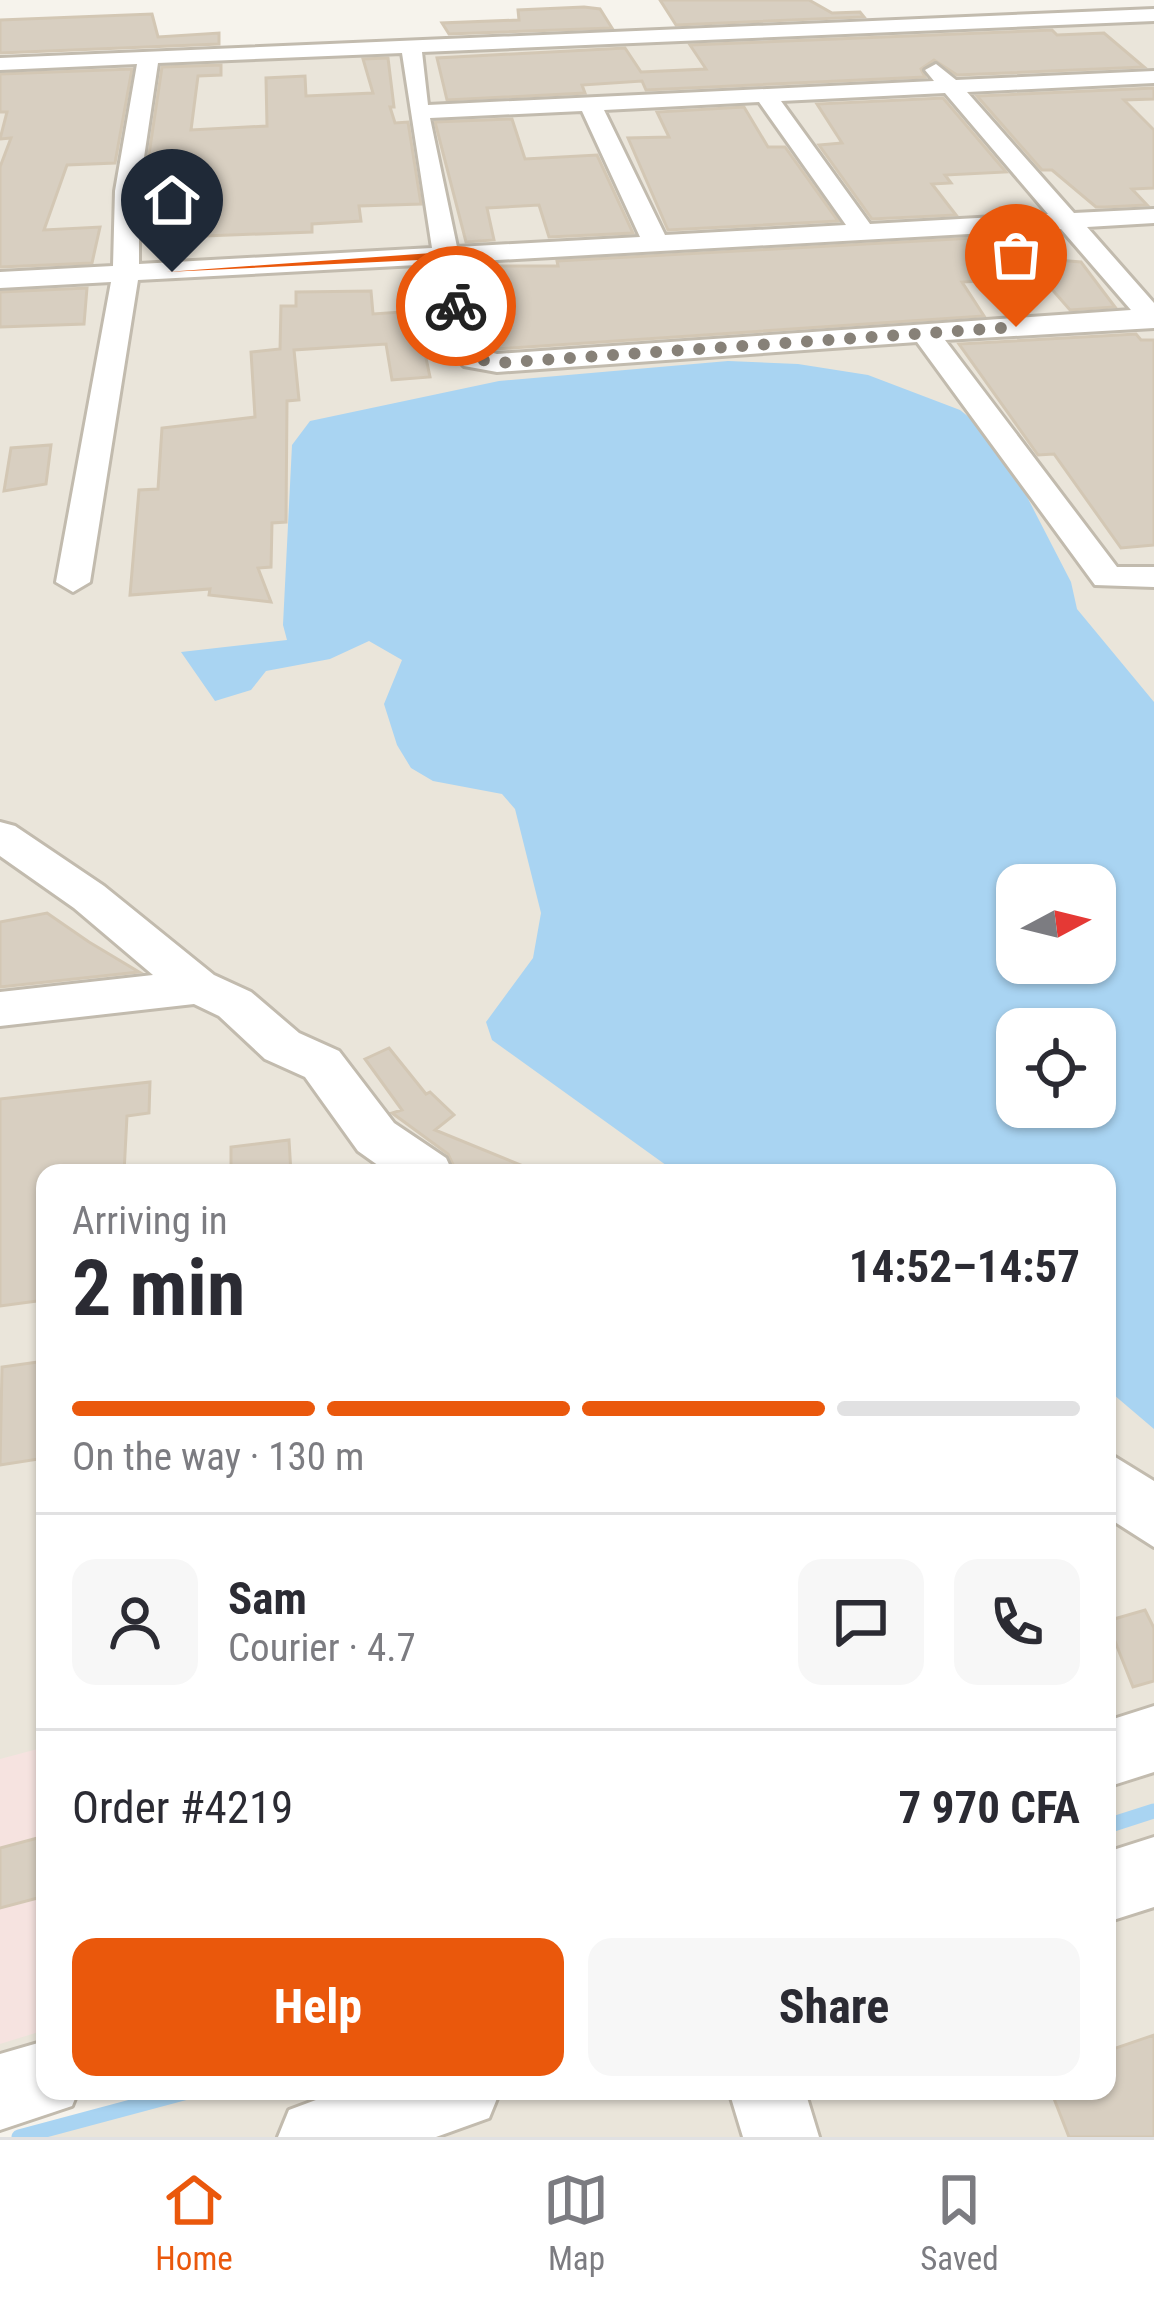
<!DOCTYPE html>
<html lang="en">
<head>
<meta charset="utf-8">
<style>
	:root { --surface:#fff; --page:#f7f7f7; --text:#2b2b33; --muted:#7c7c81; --line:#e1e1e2; --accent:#ea580c }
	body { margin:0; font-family:"Roboto Condensed",sans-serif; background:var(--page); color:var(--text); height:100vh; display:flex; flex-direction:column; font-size:45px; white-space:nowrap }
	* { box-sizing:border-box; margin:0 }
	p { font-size:39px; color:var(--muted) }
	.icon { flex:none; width:66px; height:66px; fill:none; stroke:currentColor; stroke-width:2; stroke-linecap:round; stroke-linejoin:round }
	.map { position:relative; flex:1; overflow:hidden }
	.panel { position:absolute; left:36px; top:1164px; width:1080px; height:936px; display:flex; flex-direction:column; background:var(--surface); border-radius:24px; box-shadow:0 3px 9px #0004 }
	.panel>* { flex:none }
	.needle { width:78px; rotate:83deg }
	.tools { position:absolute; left:996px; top:864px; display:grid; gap:24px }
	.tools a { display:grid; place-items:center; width:120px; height:120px; border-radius:24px; background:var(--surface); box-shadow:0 3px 9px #0004; font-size:60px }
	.pin { position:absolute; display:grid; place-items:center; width:102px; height:102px; color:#fff; margin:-123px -51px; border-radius:50% 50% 50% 0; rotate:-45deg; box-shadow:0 0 12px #0007 }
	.pin .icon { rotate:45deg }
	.courier { position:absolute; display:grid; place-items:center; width:120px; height:120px; margin:-60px; border:9px solid #ea580c; border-radius:50%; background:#fff; color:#222; box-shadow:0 3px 15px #0007 }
	.head em { font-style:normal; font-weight:700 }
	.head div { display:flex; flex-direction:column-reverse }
	.head { display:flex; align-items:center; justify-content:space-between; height:204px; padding:0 36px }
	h1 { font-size:78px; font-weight:700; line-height:90px }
	.bar { display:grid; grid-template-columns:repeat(4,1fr); gap:18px 12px; align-content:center; height:144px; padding:0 36px }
	.bar i { height:15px; border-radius:9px; background:var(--line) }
	.bar .selected { background:var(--accent) }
	.bar p { grid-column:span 4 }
	.line { display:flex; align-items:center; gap:30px; padding:0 36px; border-top:3px solid var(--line) }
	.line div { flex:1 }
	.round { display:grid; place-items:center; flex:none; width:126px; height:126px; border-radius:24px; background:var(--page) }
	.primary-button { display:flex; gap:24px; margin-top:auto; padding:24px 36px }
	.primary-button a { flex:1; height:138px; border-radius:24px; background:var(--accent); color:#fff; font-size:48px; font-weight:700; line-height:138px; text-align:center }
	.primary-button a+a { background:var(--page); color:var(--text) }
	.tab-bar { display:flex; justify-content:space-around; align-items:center; height:168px; border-top:3px solid var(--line); background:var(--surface); font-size:33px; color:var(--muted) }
	.tab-bar a { display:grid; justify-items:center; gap:6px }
	.tab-bar .selected { color:var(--accent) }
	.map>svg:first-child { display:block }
	.residential { fill:#eae5da; fill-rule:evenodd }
	.medical { fill:#f6e3e0 }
	.water { fill:#a9d4f2; fill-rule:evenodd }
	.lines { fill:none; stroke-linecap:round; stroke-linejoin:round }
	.stream { stroke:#a9d4f2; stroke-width:15 }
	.building { fill:#d8cfc1; stroke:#d3c7b4; stroke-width:3 }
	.minor-casing { stroke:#c2bbae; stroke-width:6 }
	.minor { fill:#fff; fill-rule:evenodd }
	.route { fill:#ea580c }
	.done { stroke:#878178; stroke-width:12; stroke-dasharray:0 21.6 }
</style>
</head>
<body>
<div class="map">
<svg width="1154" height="2137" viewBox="0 0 1154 2137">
	<rect width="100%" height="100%" fill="#f6f3ec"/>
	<!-- residential -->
	<path class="residential" d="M 1154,19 L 1154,1722 L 1107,1736 L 1107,1173 L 45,1173 L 45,2062 L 0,2076 L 0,69 ZM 1017,885 L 1095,885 L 1095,963 L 1017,963 ZM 1017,1029 L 1095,1029 L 1095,1107 L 1017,1107 Z
		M 1154,1775 L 1154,2137 L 15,2137 L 160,2091 L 1107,2091 L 1107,1790 Z"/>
	<!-- medical -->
	<path class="medical" d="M 45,1747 L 45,2030 L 0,2044 L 0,1759 Z"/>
	<!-- water -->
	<path class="water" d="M 728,361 L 798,364 L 868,375 L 960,410 L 984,429 L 1023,489 L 1071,582 L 1077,609 L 1154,702 L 1154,1429 L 1107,1389 L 1107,1173 L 677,1173 L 492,1040 L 486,1022 L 533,958 L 541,913 L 515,809 L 502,794 L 433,781 L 411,768 L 397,745 L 384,704 L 402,660 L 369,641 L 330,659 L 266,671 L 251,690 L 215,701 L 181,652 L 287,640 L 283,625 L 292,445 L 310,421 L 499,381 ZM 1017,885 L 1095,885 L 1095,963 L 1017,963 ZM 1017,1029 L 1095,1029 L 1095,1107 L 1017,1107 Z"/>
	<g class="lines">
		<!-- stream -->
		<path class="stream" d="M 1107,1826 L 1154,1811
			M 19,2137 L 191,2091"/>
	</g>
	<!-- building -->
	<path class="building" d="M 660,0 L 809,0 L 832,13 L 860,12 L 864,17 L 676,25 Z
		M 584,7 L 600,9 L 612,28 L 449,34 L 442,23 L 519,20 L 518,10 Z
		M 152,14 L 158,37 L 219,33 L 219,44 L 0,53 L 0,20 Z
		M 1052,30 L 1057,35 L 1104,33 L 1144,67 L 957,75 L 934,60 L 921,69 L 925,77 L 646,90 L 642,81 L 582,85 L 585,93 L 447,100 L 437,58 L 625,48 L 641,72 L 706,69 L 690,45 Z
		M 388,58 L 394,107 L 390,107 L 395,123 L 408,122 L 421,204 L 359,206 L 361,221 L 312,224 L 312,232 L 153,238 L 157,160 L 148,161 L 162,67 L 221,65 L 221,75 L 198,76 L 191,130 L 267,126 L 266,78 L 305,76 L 306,96 L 373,93 L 363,59 Z
		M 132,69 L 115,163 L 67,165 L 44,230 L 100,227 L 92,263 L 0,267 L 0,167 L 11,138 L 0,139 L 7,112 L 0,112 L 0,74 Z
		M 1154,88 L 1154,99 L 1124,100 L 1154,130 L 1154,188 L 1132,189 L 1147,205 L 1105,207 L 1096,207 L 1052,170 L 1042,170 L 977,96 Z
		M 943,98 L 1006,172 L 945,175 L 951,183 L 932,184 L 956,215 L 872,219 L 819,145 L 842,143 L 817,104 Z
		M 744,107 L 768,147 L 785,147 L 838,221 L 668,230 L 628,138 L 669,137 L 657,112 Z
		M 512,119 L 525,159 L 597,155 L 633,233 L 549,237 L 539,205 L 487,208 L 494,240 L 466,242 L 435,122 Z
		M 1026,235 L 1044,259 L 1081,262 L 1115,307 L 1070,310 L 1042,278 L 962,282 L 984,316 L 497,349 L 487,346 L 470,266 L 558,266 L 557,261 Z
		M 87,288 L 84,324 L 0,327 L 0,292 Z
		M 371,291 L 373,314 L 416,311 L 430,377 L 392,380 L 386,344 L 294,350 L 299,400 L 287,401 L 286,522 L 272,523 L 271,567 L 258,568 L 271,602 L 209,595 L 210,589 L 130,595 L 139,490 L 158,489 L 162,428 L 255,417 L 251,352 L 280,349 L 281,306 L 296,306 L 296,292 Z
		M 1136,334 L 1141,340 L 1154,340 L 1154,545 L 1121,548 L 1054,454 L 1038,455 L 959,344 Z
		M 51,445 L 46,484 L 4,491 L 11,448 Z
		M 47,913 L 89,942 L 139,972 L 0,987 L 0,922 Z
		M 389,1048 L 426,1094 L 430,1092 L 454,1115 L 435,1130 L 540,1173 L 457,1173 L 448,1154 L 392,1113 L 402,1110 L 365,1059 Z
		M 150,1082 L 149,1113 L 127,1116 L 124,1173 L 45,1173 L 45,1300 L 0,1306 L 0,1099 Z
		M 289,1140 L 291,1173 L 231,1173 L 231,1147 Z
		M 45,1361 L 45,1458 L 0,1465 L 2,1367 Z
		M 1145,1610 L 1154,1628 L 1154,1681 L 1133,1687 L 1107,1621 Z
		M 45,1836 L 45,1896 L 0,1908 L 0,1848 Z
		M 1154,2035 L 1154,2137 L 1069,2137 L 1051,2091 L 1107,2091 L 1107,2051 Z"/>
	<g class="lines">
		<defs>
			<path id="minor" d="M 1154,9 L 1154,21 L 422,52 L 428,105 L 934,81 L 925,70 L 936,64 L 956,80 L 1154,71 L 1154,83 L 967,92 L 1074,213 L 1154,209 L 1154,223 L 1087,227 L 1154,303 L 1154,328 L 945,340 L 1117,567 L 1154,567 L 1154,587 L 1095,585 L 917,342 L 497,372 L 464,366 L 451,352 L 435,264 L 138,280 L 90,582 L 73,592 L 56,582 L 111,282 L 0,288 L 0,272 L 113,266 L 115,191 L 137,64 L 0,70 L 0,58 ZM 402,53 L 432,248 L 139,264 L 139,191 L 158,63 ZM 945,93 L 1048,214 L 870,224 L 781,101 ZM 759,102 L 846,225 L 665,235 L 604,110 ZM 582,111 L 640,237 L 457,247 L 430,118 ZM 1061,229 L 1131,310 L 497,354 L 479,349 L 461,262 Z
				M 0,822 L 15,826 L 104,886 L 214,975 L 251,992 L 299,1033 L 339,1051 L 394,1123 L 446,1158 L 453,1173 L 389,1173 L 358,1151 L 305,1077 L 265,1059 L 219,1016 L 194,1004 L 0,1026 L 0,992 L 153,975 L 74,908 L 0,856 Z
				M 1107,1452 L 1154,1481 L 1154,1547 L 1107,1517 Z
				M 1154,1706 L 1154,1772 L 1107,1787 L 1107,1721 Z
				M 1154,1837 L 1154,1907 L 1107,1922 L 1107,1852 Z
				M 45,2041 L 45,2091 L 78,2091 L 72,2106 L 0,2130 L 0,2054 Z
				M 340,2091 L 500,2091 L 489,2118 L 436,2137 L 278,2137 L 289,2110 Z
				M 729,2091 L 805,2091 L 819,2137 L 743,2137 Z"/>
		</defs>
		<!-- minor casing -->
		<use href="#minor" class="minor-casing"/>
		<!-- minor -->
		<use href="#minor" class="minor"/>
	</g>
	<!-- route -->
	<path class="route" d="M 446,252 L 462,306 L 456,309 L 451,306 L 441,259 L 166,272 Z"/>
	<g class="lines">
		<!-- done -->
		<path class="done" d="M 456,306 C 463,338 461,359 497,363 L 1016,327"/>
	</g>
</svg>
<div class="tools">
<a><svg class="needle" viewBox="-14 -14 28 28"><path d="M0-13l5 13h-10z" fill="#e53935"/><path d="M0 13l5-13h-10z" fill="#7c7c81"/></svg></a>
<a><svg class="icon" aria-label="locate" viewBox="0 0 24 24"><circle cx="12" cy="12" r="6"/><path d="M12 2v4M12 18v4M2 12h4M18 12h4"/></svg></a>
</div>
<div class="pin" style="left:1016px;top:327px;background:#ea580c"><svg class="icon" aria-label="bag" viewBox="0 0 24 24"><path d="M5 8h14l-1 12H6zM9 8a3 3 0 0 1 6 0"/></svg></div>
<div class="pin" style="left:172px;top:272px;background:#1f2937"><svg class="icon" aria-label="home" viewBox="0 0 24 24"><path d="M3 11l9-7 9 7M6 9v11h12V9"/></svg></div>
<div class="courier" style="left:456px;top:306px"><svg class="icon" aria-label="bike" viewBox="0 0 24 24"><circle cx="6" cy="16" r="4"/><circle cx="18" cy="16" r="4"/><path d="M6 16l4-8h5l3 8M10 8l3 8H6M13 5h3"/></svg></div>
<section class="panel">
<div class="head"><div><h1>2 min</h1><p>Arriving in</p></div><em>14:52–14:57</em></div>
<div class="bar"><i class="selected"></i><i class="selected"></i><i class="selected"></i><i></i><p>On the way · 130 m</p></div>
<div class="line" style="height:216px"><a class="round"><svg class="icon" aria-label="person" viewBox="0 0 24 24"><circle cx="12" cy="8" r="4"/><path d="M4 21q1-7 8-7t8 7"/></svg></a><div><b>Sam</b><p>Courier · 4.7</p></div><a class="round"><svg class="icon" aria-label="chat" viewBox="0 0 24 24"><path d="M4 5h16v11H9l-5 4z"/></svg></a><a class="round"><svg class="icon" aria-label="phone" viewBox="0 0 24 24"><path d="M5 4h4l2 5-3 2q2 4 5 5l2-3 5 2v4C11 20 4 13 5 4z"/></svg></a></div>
<div class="line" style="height:156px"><div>Order #4219</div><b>7 970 CFA</b></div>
<div class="primary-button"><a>Help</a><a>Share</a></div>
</section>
</div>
<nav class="tab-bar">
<a class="selected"><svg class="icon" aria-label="home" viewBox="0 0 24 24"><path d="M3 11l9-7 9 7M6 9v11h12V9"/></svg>Home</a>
<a><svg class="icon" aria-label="map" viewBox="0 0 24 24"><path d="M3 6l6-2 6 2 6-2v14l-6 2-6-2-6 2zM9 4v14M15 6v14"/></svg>Map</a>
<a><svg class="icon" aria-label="saved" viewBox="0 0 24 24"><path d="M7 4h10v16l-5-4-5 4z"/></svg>Saved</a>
</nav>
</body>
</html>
